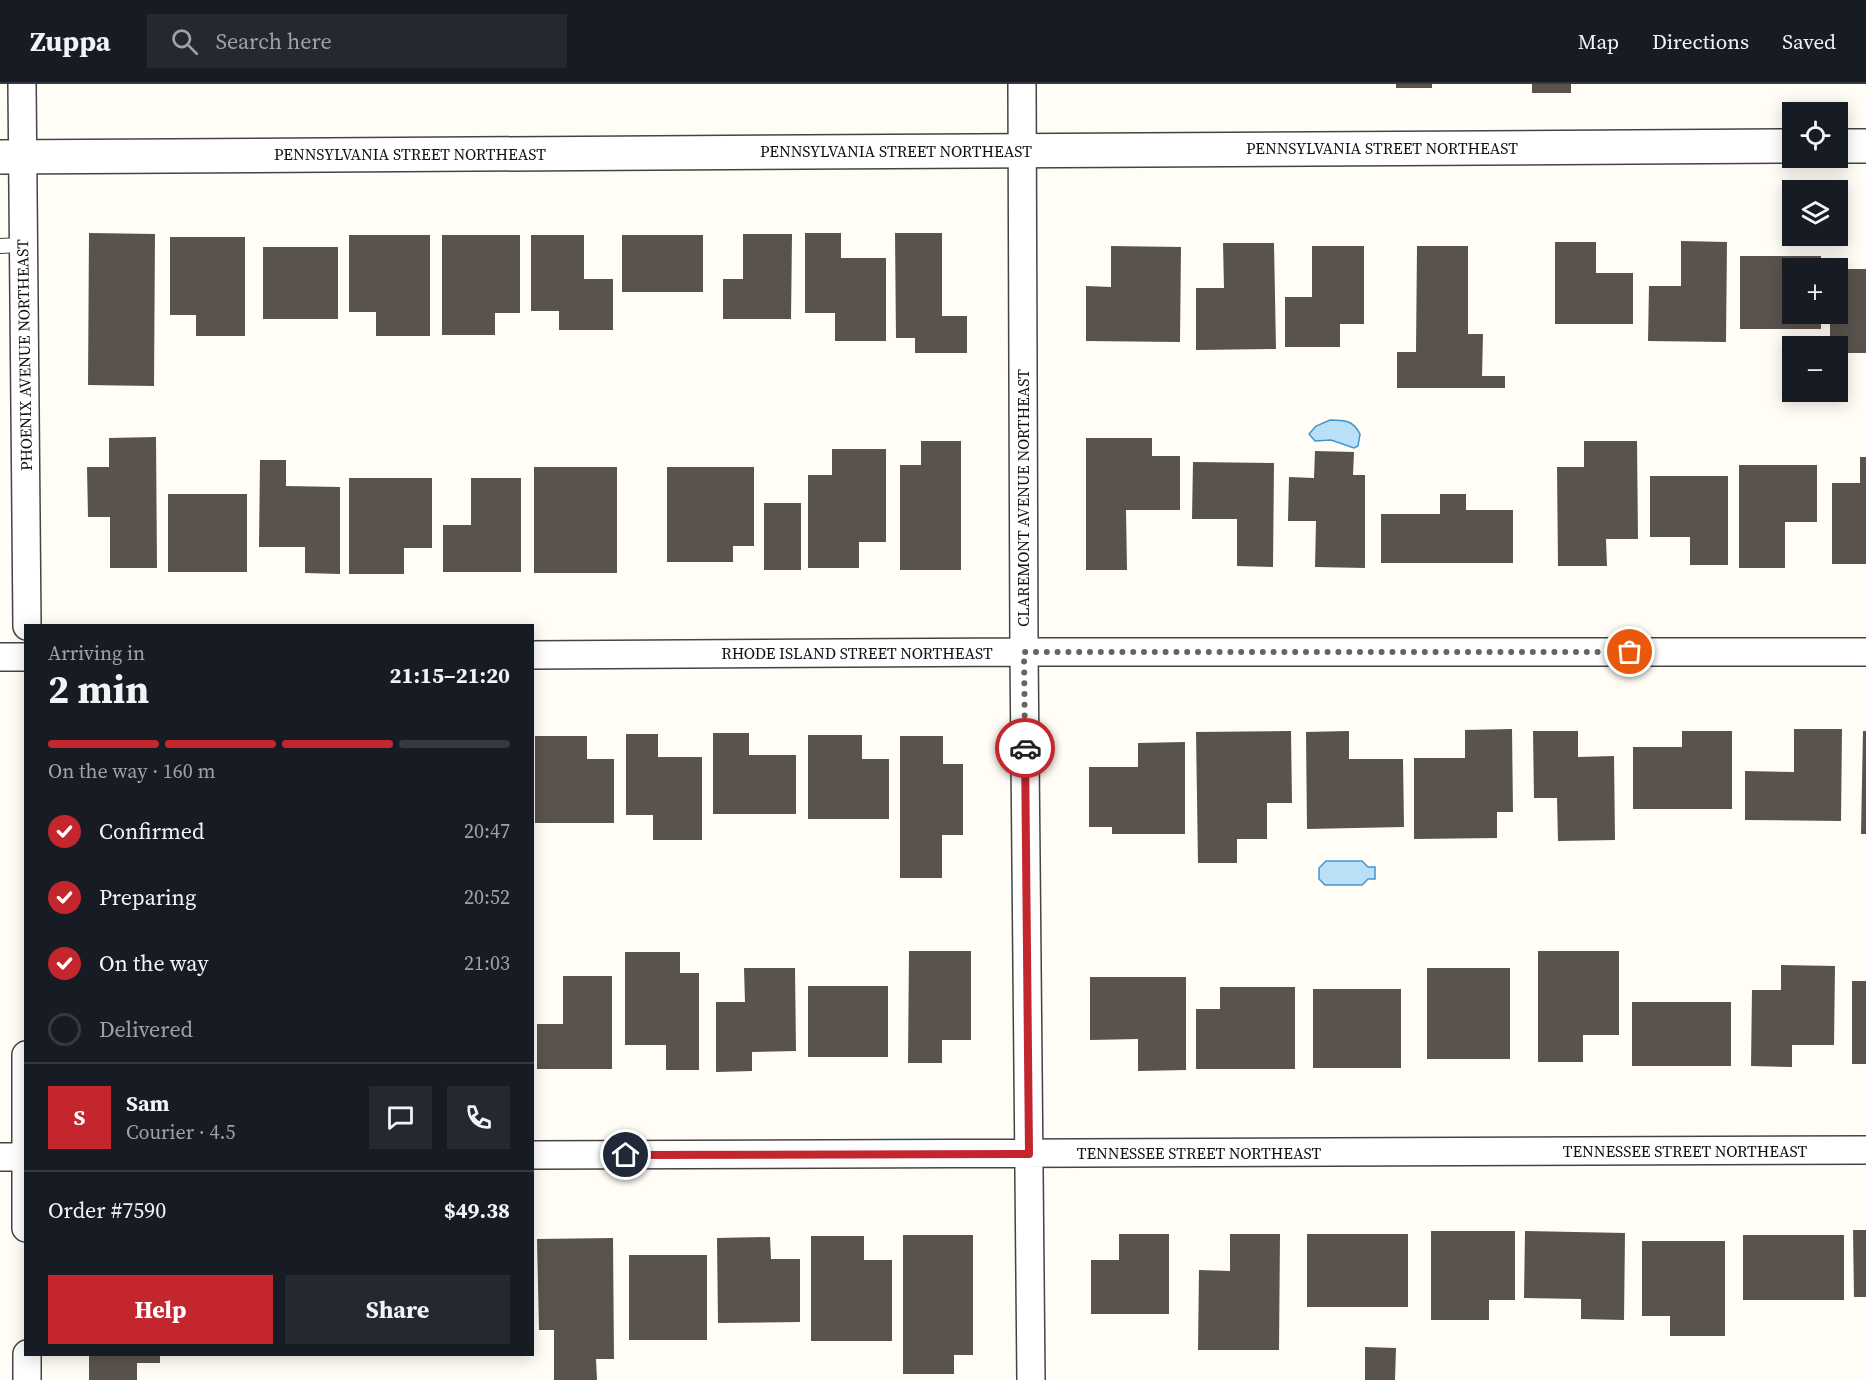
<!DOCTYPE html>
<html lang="en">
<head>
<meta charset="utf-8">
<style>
	:root { --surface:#171b24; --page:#242831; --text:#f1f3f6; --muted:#9ea1a6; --line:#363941; --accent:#c4262e }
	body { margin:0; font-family:"Source Serif 4",serif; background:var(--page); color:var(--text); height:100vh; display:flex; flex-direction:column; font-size:22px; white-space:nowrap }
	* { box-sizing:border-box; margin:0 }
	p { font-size:20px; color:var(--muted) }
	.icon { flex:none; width:33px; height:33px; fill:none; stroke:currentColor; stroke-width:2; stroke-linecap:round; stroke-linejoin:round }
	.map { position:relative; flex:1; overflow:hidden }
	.panel { position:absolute; left:24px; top:540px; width:510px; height:732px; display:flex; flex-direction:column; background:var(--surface); border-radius:0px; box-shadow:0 3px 15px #0003 }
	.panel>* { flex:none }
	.buttons { position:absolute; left:1782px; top:18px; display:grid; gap:12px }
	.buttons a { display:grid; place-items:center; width:66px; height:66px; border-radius:0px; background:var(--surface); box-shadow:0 3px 15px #0003; font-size:30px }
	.pin { position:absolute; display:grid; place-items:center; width:51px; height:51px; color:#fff; margin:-26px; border:3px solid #fff; border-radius:50%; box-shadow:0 2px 6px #0007 }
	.courier { position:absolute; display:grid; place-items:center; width:60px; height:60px; margin:-30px; border:4px solid #c4262e; border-radius:50%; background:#fff; color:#222; box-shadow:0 2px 8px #0007 }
	.head em { font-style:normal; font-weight:700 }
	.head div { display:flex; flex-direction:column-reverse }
	.head { display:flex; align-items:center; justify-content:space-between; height:102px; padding:0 24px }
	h1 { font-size:39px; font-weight:700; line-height:45px }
	.bar { display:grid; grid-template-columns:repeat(4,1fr); gap:9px 6px; align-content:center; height:72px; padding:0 24px }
	.bar i { height:8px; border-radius:4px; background:var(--line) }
	.bar .selected { background:var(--accent) }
	.bar p { grid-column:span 4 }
	.line { display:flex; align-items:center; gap:15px; padding:0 24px; border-top:2px solid var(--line) }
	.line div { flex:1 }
	.round { display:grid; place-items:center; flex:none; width:63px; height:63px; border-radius:0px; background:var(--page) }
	ol { padding:0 24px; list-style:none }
	li { display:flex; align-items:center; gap:18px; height:66px }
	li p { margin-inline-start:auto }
	li .icon { padding:6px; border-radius:50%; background:var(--accent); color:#fff; stroke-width:4 }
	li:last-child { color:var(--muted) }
	li i { width:33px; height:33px; border:3px solid var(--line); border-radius:50% }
	.cta { display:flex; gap:12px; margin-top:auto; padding:12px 24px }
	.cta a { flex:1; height:69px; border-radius:0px; background:var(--accent); color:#fff; font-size:24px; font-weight:700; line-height:69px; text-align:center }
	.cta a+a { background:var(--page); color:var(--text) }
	header { display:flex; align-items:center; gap:36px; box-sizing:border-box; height:84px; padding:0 30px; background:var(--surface); border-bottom:2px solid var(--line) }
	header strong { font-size:28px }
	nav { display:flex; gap:33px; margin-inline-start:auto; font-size:21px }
	.search { width:420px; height:54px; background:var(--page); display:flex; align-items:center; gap:15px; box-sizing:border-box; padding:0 21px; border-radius:0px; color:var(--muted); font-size:22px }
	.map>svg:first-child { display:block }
	.water { fill:#b9e0f7; stroke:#3f96cf; stroke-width:1.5 }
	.building { fill:#5a524d }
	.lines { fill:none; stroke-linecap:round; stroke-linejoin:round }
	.service-casing { stroke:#444; stroke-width:16 }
	.minor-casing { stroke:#444; stroke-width:30 }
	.tertiary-casing { stroke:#444; stroke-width:36 }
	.service { stroke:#fff; stroke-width:14 }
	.minor { stroke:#fff; stroke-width:27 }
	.tertiary { stroke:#fff; stroke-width:33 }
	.done { stroke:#646461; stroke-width:6; stroke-dasharray:0 10.8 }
	.route { stroke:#c4262e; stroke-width:8 }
	.labels { text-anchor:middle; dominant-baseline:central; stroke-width:6; stroke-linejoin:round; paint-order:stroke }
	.street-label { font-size:16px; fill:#111; stroke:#fff }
</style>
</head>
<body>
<header>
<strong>Zuppa</strong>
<div class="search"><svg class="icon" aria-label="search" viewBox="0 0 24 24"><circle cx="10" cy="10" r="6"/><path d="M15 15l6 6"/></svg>Search here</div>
<nav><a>Map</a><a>Directions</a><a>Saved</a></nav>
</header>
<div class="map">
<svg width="1866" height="1296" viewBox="0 0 1866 1296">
	<rect width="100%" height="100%" fill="#fffdf5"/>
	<!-- water -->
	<path class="water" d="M 1330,336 C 1344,336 1353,336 1360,350 L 1358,362 L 1354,364 L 1331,356 L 1315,357 L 1309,350 L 1316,342 Z
		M 1326,777 L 1362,777 L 1368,783 L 1375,783 L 1375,795 L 1368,795 L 1362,801 L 1325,801 L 1319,795 L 1319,784 Z"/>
	<!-- building -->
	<path class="building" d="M 1396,0 L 1432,0 L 1432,4 L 1396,4 Z
		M 1532,0 L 1571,0 L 1571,9 L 1532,9 Z
		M 89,149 L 155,150 L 154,302 L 88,301 Z
		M 805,149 L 841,149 L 841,174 L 886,174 L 886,257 L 835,257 L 835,229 L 805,229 Z
		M 895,149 L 942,149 L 942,232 L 967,232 L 967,269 L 915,269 L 915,254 L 896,254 Z
		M 743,150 L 792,150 L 791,235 L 723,235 L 723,195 L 743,195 Z
		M 349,151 L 430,151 L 430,252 L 376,252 L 376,228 L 349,228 Z
		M 442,151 L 520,151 L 520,229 L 495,229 L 495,251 L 442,251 Z
		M 531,151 L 584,151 L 584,195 L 613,195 L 613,246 L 559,246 L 559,227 L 531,227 Z
		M 622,151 L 703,151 L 703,208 L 622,208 Z
		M 170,153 L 245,153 L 245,252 L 196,252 L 196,231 L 170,231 Z
		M 1681,157 L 1727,158 L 1726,258 L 1648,257 L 1649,202 L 1681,202 Z
		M 1555,158 L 1596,158 L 1596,189 L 1633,189 L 1633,240 L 1555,240 Z
		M 1223,159 L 1274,159 L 1276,265 L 1196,266 L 1196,204 L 1224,204 Z
		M 1111,162 L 1181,163 L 1180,258 L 1086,257 L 1086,202 L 1111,203 Z
		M 1312,162 L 1364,162 L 1364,240 L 1340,240 L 1340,263 L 1285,263 L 1285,213 L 1312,213 Z
		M 1417,162 L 1468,162 L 1468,250 L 1483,250 L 1482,292 L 1505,292 L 1505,304 L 1397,304 L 1397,268 L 1416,268 Z
		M 263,163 L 338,163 L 338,235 L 263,235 Z
		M 1740,172 L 1821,172 L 1821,184 L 1792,184 L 1792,230 L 1821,230 L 1821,245 L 1740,245 Z
		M 1838,185 L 1866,185 L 1866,269 L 1838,269 L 1838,262 L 1830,262 L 1830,230 L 1838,230 Z
		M 156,353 L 157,484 L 110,484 L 110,433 L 88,433 L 87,383 L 109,383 L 109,354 Z
		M 1086,354 L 1152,354 L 1152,372 L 1180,372 L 1180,426 L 1126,426 L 1127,486 L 1086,486 Z
		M 921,357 L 961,357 L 961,486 L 900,486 L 900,381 L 921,381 Z
		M 1584,357 L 1637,357 L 1638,455 L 1606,455 L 1607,482 L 1558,482 L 1557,383 L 1584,383 Z
		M 832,365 L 886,365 L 886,458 L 859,458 L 859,484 L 808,484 L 808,391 L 832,391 Z
		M 1315,367 L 1354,368 L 1353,391 L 1365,391 L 1365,484 L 1315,483 L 1316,437 L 1288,437 L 1289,393 L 1314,394 Z
		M 1860,373 L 1866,373 L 1866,480 L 1832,480 L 1832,399 L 1860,399 Z
		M 260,376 L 286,376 L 286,402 L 340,403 L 340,490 L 305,489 L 305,463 L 259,463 Z
		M 1193,378 L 1274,379 L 1273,483 L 1237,482 L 1237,435 L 1192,435 Z
		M 1739,381 L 1817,381 L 1817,438 L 1785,438 L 1785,484 L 1739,484 Z
		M 534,383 L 617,383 L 617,489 L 534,489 Z
		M 667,383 L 754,383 L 754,462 L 733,462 L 733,478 L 667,478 Z
		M 1650,392 L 1728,392 L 1728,481 L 1690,481 L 1690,453 L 1650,453 Z
		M 349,394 L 432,394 L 432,464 L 404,464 L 404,490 L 349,490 Z
		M 471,394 L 521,394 L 521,488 L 443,488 L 443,441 L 471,441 Z
		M 168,410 L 247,410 L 247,488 L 168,488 Z
		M 1440,410 L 1466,410 L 1466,426 L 1513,426 L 1513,479 L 1381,479 L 1381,430 L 1440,430 Z
		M 764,419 L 801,419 L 801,486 L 764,486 Z
		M 1512,645 L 1513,728 L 1497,728 L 1497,754 L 1414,755 L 1414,674 L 1465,674 L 1465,646 Z
		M 1794,645 L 1842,645 L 1841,737 L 1745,736 L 1745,687 L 1794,688 Z
		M 1291,647 L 1292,719 L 1267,719 L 1267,755 L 1237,755 L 1237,779 L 1198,779 L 1196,648 Z
		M 1349,647 L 1349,675 L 1403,675 L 1404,743 L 1307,745 L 1306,648 Z
		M 1533,647 L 1578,647 L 1578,673 L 1614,672 L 1615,756 L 1558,757 L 1557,714 L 1534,714 Z
		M 1682,647 L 1732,647 L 1732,725 L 1633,725 L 1633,663 L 1682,663 Z
		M 1863,647 L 1866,647 L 1866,750 L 1861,750 Z
		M 713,649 L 749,649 L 749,671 L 796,671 L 796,730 L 713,730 Z
		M 626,650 L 658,650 L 658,673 L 702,673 L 702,756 L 653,756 L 653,731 L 626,731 Z
		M 808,651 L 862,651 L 862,675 L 889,675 L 889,735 L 808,735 Z
		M 535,652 L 587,652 L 587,675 L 614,675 L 614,739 L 535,739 Z
		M 900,652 L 943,652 L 943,680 L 963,680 L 963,751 L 942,751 L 942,794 L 900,794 Z
		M 1185,658 L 1185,750 L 1112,750 L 1112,743 L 1089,743 L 1089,683 L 1138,683 L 1138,659 Z
		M 909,867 L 971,867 L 971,956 L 942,956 L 942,979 L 908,979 Z
		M 1538,867 L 1619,867 L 1619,951 L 1583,951 L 1583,978 L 1538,978 Z
		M 625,868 L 680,868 L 680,889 L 699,889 L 699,986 L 666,986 L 666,961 L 625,961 Z
		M 1781,881 L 1835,882 L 1834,961 L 1792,961 L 1792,983 L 1751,982 L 1752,906 L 1781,906 Z
		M 744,884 L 795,884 L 796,967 L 752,968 L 752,987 L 716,988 L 716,918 L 745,918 Z
		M 1427,884 L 1510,884 L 1510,975 L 1427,975 Z
		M 563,892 L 612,892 L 612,985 L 537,985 L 537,940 L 563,940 Z
		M 1090,893 L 1186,893 L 1186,986 L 1138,987 L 1138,955 L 1090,956 Z
		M 1852,897 L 1866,897 L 1866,980 L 1852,980 Z
		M 808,902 L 888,902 L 888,973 L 808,973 Z
		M 1220,903 L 1295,903 L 1295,985 L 1196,985 L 1196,925 L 1220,925 Z
		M 1313,905 L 1401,905 L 1401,984 L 1313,984 Z
		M 1632,918 L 1731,918 L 1731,982 L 1632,982 Z
		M 1853,1146 L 1866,1146 L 1866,1213 L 1854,1213 Z
		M 1431,1147 L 1515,1147 L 1515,1216 L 1489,1216 L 1489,1236 L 1431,1236 Z
		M 1525,1147 L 1625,1149 L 1624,1236 L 1581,1235 L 1581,1215 L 1524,1214 Z
		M 1119,1150 L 1169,1150 L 1169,1230 L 1091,1230 L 1091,1176 L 1119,1176 Z
		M 1230,1150 L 1280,1150 L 1279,1266 L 1198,1266 L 1199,1186 L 1230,1187 Z
		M 1307,1150 L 1408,1150 L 1408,1223 L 1307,1223 Z
		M 903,1151 L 973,1151 L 973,1271 L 954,1271 L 954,1290 L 903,1290 Z
		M 1743,1151 L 1844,1151 L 1844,1216 L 1743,1216 Z
		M 811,1152 L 864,1152 L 864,1176 L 892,1176 L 892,1257 L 811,1257 Z
		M 770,1153 L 771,1175 L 800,1175 L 800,1238 L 718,1239 L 717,1154 Z
		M 613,1154 L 614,1275 L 596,1275 L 597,1296 L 554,1296 L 554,1246 L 539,1246 L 537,1155 Z
		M 1642,1157 L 1725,1157 L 1725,1252 L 1670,1252 L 1670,1232 L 1642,1232 Z
		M 629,1171 L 707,1171 L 707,1256 L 629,1256 Z
		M 1365,1263 L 1396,1264 L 1395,1296 L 1365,1296 Z
		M 89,1270 L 160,1270 L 160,1279 L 137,1279 L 137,1296 L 89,1296 Z"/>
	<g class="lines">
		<defs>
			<path id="service" d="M 0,162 L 22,161"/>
			<path id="minor" d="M 22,0 L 27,542
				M 1022,0 L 1024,568 L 1031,1296
				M 532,571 L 1024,568 L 1866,568
				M 0,573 L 26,573
				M 26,971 L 26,1144
				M 532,1071 L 1866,1066
				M 0,1073 L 26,1073
				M 27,1270 L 27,1296"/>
			<path id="tertiary" d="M 1838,62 L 1866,62
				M 0,73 L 1792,62"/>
		</defs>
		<!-- service casing -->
		<use href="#service" class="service-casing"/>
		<!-- minor casing -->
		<use href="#minor" class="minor-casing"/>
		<!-- tertiary casing -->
		<use href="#tertiary" class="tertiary-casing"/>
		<!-- service -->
		<use href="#service" class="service"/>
		<!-- minor -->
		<use href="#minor" class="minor"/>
		<!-- tertiary -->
		<use href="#tertiary" class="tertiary"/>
	</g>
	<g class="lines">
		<!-- done -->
		<path class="done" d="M 1025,664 L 1024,568 L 1630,568"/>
		<!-- route -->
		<path class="route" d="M 626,1071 L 1029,1070 L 1025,664"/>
	</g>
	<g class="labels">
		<!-- street labels -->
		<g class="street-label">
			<text x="1382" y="64">PENNSYLVANIA STREET NORTHEAST</text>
			<text x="896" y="67">PENNSYLVANIA STREET NORTHEAST</text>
			<text x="410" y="70">PENNSYLVANIA STREET NORTHEAST</text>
			<text transform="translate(24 271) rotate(-91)">PHOENIX AVENUE NORTHEAST</text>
			<text transform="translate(1023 414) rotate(-90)">CLAREMONT AVENUE NORTHEAST</text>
			<text x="857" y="569">RHODE ISLAND STREET NORTHEAST</text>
			<text x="1685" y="1067">TENNESSEE STREET NORTHEAST</text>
			<text x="1199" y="1069">TENNESSEE STREET NORTHEAST</text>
		</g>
	</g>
</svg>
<div class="buttons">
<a><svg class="icon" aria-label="locate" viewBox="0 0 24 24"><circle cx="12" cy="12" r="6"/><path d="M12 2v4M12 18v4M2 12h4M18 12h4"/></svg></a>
<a><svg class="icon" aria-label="layers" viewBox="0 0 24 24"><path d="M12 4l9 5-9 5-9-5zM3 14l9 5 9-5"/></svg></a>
<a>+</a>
<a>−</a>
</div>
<div class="pin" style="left:1630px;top:568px;background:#ea580c"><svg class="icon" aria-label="bag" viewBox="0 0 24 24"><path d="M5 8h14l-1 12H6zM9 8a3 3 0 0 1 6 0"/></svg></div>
<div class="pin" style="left:626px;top:1071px;background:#1f2937"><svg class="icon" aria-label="home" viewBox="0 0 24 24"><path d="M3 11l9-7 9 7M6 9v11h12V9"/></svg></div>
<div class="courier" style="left:1025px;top:664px"><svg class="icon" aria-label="car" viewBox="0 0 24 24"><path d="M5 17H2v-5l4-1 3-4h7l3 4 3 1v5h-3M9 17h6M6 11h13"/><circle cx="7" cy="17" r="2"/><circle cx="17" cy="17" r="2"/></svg></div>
<section class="panel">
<div class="head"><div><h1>2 min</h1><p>Arriving in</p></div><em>21:15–21:20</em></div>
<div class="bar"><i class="selected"></i><i class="selected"></i><i class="selected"></i><i></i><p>On the way · 160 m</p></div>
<ol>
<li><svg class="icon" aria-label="check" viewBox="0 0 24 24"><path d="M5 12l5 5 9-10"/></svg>Confirmed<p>20:47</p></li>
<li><svg class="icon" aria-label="check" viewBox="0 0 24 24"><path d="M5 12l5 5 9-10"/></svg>Preparing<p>20:52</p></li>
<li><svg class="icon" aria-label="check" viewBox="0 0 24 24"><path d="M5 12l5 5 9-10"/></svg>On the way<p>21:03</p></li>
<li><i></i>Delivered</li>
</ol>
<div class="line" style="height:108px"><b class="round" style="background:var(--accent);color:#fff">S</b><div><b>Sam</b><p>Courier · 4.5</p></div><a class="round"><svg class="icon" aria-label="chat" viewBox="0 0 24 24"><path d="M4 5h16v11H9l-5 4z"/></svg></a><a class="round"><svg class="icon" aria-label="phone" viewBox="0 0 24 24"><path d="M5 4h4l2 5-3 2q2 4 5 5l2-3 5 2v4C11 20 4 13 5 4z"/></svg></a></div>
<div class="line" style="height:78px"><div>Order #7590</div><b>$49.38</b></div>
<div class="cta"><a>Help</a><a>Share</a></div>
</section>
</div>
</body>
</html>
